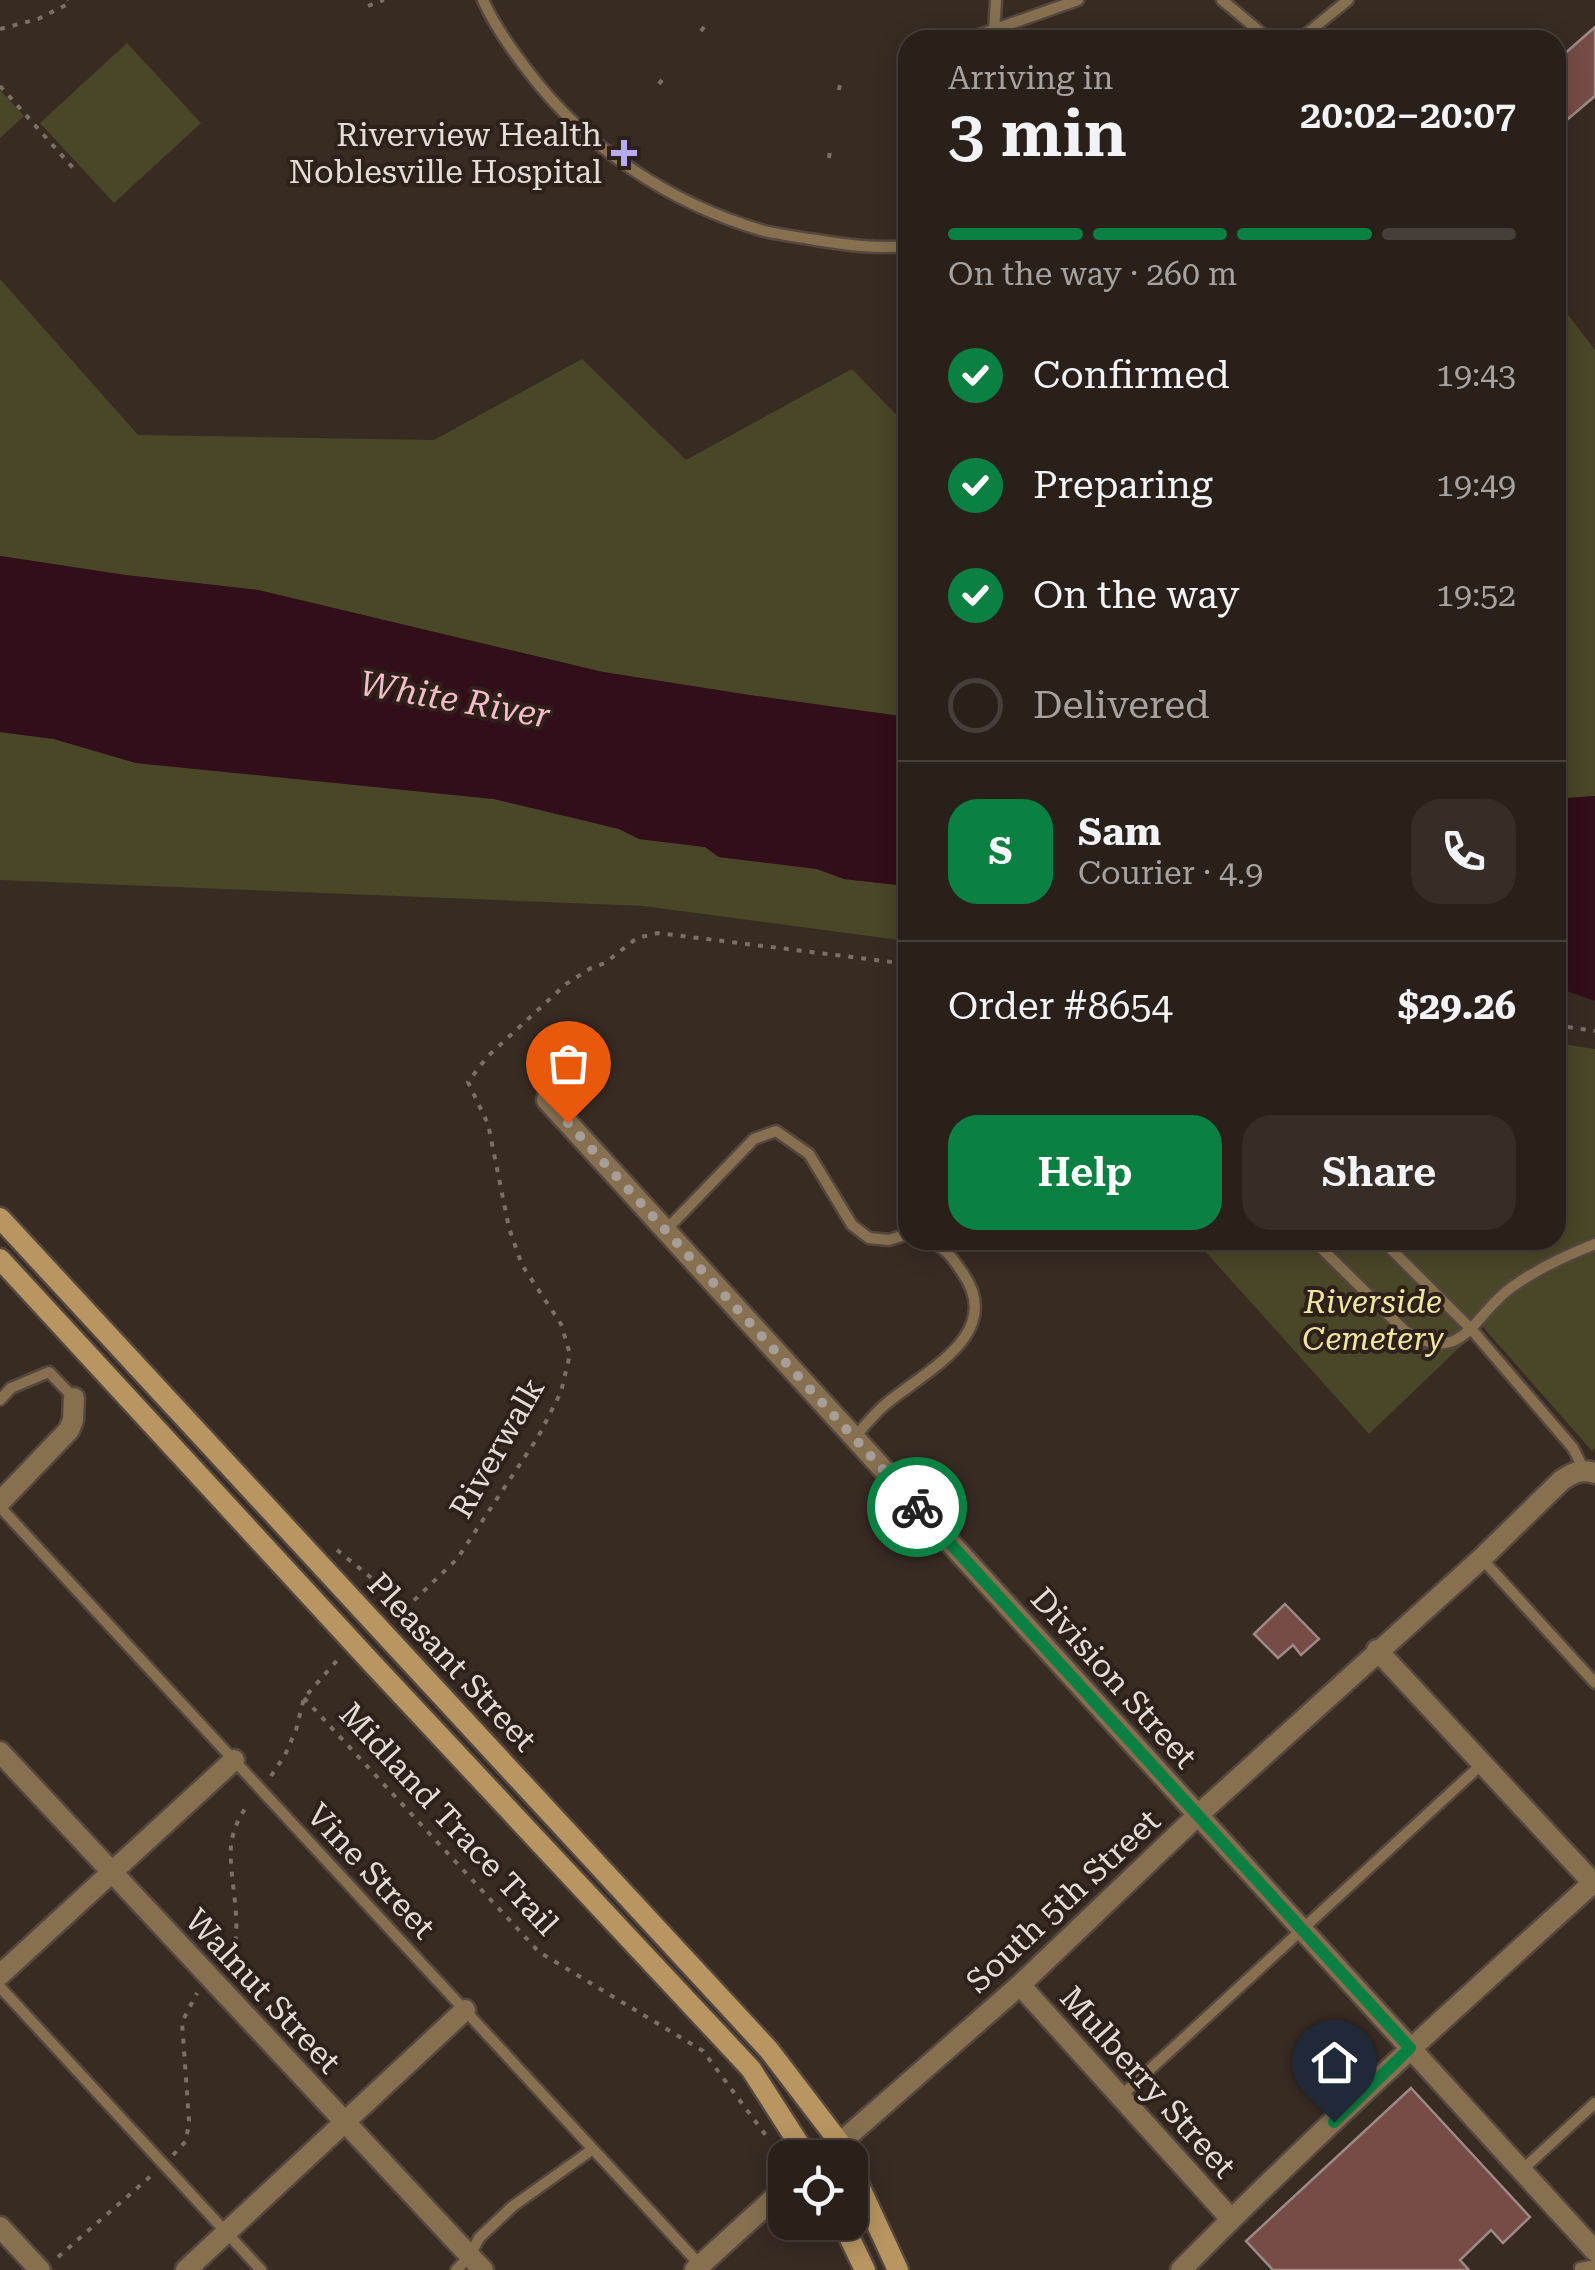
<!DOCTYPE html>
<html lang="en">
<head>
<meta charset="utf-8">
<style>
	:root { --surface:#2a201a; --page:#362d27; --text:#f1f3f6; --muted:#a5a3a2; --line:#463e39; --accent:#0b8043 }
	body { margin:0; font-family:"Roboto Serif",serif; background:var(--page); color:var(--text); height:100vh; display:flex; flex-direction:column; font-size:38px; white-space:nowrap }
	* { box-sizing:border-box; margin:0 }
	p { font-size:32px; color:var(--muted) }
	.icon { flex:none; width:55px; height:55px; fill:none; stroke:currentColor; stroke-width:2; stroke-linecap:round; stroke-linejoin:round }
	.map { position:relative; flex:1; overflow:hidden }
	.drawer { position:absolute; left:898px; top:30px; width:668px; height:1220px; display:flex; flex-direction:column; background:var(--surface); border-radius:30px; box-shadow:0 5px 25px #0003,0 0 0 2px var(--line) }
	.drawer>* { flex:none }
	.tools { position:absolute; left:768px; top:2140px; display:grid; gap:20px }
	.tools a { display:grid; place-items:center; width:100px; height:100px; border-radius:20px; background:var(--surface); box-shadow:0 5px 25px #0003,0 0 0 2px var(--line); font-size:50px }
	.pin { position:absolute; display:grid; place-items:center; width:85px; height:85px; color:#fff; margin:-102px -42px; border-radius:50% 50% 50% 0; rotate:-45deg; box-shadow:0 0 10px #0007 }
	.pin .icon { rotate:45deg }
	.courier { position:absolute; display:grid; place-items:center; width:100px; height:100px; margin:-50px; border:8px solid #0b8043; border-radius:50%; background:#fff; color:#222; box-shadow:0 2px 12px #0007 }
	.head em { font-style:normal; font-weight:600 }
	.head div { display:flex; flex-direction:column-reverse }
	.head { display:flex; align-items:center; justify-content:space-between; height:170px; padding:0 50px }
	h1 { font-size:65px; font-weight:600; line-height:75px }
	.bar { display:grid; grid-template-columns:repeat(4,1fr); gap:15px 10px; align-content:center; height:120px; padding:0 50px }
	.bar i { height:12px; border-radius:8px; background:var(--line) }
	.bar .on { background:var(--accent) }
	.bar p { grid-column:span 4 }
	.line { display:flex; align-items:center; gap:25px; padding:0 50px; border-top:2px solid var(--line) }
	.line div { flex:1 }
	.round { display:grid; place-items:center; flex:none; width:105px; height:105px; border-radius:30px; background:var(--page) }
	ol { padding:0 50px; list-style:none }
	li { display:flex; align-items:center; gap:30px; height:110px }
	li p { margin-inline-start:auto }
	li .icon { padding:10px; border-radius:50%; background:var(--accent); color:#fff; stroke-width:4 }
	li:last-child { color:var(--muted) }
	li i { width:55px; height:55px; border:5px solid var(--line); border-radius:50% }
	.button { display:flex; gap:20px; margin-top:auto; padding:20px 50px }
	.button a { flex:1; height:115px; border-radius:30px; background:var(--accent); color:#fff; font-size:40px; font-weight:600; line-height:115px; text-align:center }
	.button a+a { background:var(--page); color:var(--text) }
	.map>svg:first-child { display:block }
	.green { fill:#4a4628 }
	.water { fill:#310e19 }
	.building { fill:#774c46; stroke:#9d8986; stroke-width:2.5 }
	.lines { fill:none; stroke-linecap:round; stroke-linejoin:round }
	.lane-casing { stroke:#54473f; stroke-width:15 }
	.street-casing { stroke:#54473f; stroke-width:25 }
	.secondary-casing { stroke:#54473f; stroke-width:25 }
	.path { stroke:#7b6f68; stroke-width:4; stroke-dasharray:5 8; stroke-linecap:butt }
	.lane { stroke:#867050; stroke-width:10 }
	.street { stroke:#867050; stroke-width:20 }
	.secondary { stroke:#b89561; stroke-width:20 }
	.done { stroke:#a89e98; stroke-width:10; stroke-dasharray:0 18 }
	.route { stroke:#0b8043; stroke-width:12 }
	.poi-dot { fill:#b6abf8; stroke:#2e2119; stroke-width:4 }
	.labels { text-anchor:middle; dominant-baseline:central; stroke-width:8; stroke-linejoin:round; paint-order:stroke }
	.poi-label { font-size:32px; fill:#e5dcd7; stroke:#2e2119; text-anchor:end }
	.park-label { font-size:32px; font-style:italic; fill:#f0e6a0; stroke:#2e2119 }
	.street-label { font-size:32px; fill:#e5dcd7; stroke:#2e2119 }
	.water-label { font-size:35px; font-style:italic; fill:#f7bbc9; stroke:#2e2119 }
</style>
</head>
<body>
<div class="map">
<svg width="1595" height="2270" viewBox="0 0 1595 2270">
	<rect width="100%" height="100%" fill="#382b22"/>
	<!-- green -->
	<path class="green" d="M 127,43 L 201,123 L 114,203 L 40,123 Z
		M 0,90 L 24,116 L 0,138 Z
		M 0,279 L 138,435 L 434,440 L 582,359 L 686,460 L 852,369 L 907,426 L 907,717 L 749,695 L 603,672 L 258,590 L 125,575 L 0,556 Z
		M 1555,298 L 1595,350 L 1595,796 L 1555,799 Z
		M 0,732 L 54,739 L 136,763 L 494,799 L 620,829 L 639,839 L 705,847 L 719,857 L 817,869 L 844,879 L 907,886 L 907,941 L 643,906 L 0,880 Z
		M 1555,1043 L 1595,1049 L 1595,1448 L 1592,1451 L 1482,1326 L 1369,1434 L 1195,1240 L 1555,1240 Z"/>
	<!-- water -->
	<path class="water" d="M 0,556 L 125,575 L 258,590 L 603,672 L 749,695 L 907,717 L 907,886 L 844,879 L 817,869 L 719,857 L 705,847 L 639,839 L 619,829 L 494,799 L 136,763 L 54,739 L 0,732 Z
		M 1595,796 L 1595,1001 L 1555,987 L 1555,799 Z"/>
	<!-- building -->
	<path class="building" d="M 1595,27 L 1595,96 L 1555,130 L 1555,62 Z
		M 1285,1604 L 1319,1639 L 1301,1655 L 1293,1645 L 1278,1658 L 1254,1634 Z
		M 1411,2088 L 1530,2217 L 1503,2243 L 1491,2230 L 1460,2260 L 1469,2270 L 1273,2270 L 1246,2241 Z"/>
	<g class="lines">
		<defs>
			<path id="lane" d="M 483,0 C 494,25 511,49 528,71 C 586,148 671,204 764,231 C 781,235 799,237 816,240 C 847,245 876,249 908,246
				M 1222,0 L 1270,40
				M 994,32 L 996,0
				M 973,37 L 1078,0
				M 1299,40 L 1348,0
				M 666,1230 L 754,1139 L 776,1131 L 809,1154 L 852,1225 L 869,1238 L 889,1240 L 908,1234
				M 1313,1240 L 1405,1331 C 1464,1368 1473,1314 1512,1287 C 1537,1269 1567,1255 1595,1244
				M 1382,1240 L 1472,1330 L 1573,1448 L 1584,1470
				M 0,1400 L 11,1388 L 49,1372 L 74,1398
				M 855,1437 C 865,1425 875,1413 887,1403 C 927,1370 1006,1333 962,1272 C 952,1257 945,1248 929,1240
				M 0,1507 L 701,2266
				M 1482,1559 L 1595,1683
				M 0,1987 L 261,2270
				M 1121,2096 L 1482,1764
				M 1522,2170 L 1595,2103
				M 1580,2268 L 1595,2265
				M 456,2270 L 470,2256 L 479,2238 L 513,2206 L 593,2149"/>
			<path id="street" d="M 547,1100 L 1595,2251
				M 0,1502 L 69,1430 L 73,1420 L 74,1398
				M 1377,1650 L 1595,1885
				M 0,1752 L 483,2270
				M 0,1975 L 234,1760
				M 1020,1985 L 1231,2219
				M 840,2143 L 1020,1985 L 1198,1815 L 1481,1559 L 1562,1480 C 1574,1472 1582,1469 1595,1473
				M 0,2227 L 40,2270
				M 186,2270 L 465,2010
				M 695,2270 L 772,2200
				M 1181,2270 C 1314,2135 1455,2008 1595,1881"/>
			<path id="secondary" d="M 0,1218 L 769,2050 L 840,2143 L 846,2158
				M 0,1259 L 370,1661 L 751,2069 L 808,2158
				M 850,2166 L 898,2270
				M 842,2222 L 865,2270"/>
		</defs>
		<!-- lane casing -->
		<use href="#lane" class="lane-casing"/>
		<!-- street casing -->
		<use href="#street" class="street-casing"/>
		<!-- secondary casing -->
		<use href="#secondary" class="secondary-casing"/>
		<!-- path -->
		<path class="path" d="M 368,6 L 384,0
			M 0,29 L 38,19 L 70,3 L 68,0
			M 701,31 L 705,26
			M 659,84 L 662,80
			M 0,86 L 74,169
			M 839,90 L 840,84
			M 829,158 L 830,151
			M 1555,1025 L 1595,1031
			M 337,1550 L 380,1585 L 404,1610 L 457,1559 L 538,1437 L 561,1392 L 570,1354 L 561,1324 L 522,1265 L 509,1228 L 488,1124 L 468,1082 L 487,1057 L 566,984 L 591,968 L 605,963 L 637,938 L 658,933 L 908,964
			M 304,1698 L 539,1952 L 703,2051 L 770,2141
			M 271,1776 L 285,1755 L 296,1730 L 304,1698 L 340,1657
			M 225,1965 C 250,1937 225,1874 232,1839 C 235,1825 241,1814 249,1803
			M 173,2155 L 186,2141 L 189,2121 L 182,2022 L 197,1993
			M 58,2257 L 152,2175"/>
		<!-- lane -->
		<use href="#lane" class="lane"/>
		<!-- street -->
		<use href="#street" class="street"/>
		<!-- secondary -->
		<use href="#secondary" class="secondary"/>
	</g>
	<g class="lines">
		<!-- done -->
		<path class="done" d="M 568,1123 L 917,1507"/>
		<!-- route -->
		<path class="route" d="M 917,1507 L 1410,2048 L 1334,2122"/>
	</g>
	<!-- markers -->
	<path class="poi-dot" d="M619 138h10v10h10v10h-10v10h-10v-10h-10v-10h10z"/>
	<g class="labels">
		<!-- poi labels -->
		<g class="poi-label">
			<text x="602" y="135">Riverview Health<tspan x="602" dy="37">Noblesville Hospital</tspan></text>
		</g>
		<!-- park labels -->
		<g class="park-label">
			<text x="1373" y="1302">Riverside<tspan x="1373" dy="37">Cemetery</tspan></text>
		</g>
		<!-- street labels -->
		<g class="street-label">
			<text transform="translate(497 1448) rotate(-60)">Riverwalk</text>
			<text transform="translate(452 1662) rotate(47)">Pleasant Street</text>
			<text transform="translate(1114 1678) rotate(48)">Division Street</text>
			<text transform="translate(449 1819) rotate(47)">Midland Trace Trail</text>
			<text transform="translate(371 1871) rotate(47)">Vine Street</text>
			<text transform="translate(1063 1901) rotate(-43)">South 5th Street</text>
			<text transform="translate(263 1991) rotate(47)">Walnut Street</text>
			<text transform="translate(1148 2082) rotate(48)">Mulberry Street</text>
		</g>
		<!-- water labels -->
		<g class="water-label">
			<text transform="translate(455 700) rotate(10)">White River</text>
		</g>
	</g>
</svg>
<div class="tools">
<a><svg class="icon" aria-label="locate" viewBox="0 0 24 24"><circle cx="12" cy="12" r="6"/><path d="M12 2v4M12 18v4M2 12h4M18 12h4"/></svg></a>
</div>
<div class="pin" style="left:568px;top:1123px;background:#ea580c"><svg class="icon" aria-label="bag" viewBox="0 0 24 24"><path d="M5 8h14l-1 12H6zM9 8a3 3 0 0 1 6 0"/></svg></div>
<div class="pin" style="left:1334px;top:2122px;background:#1f2937"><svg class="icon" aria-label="home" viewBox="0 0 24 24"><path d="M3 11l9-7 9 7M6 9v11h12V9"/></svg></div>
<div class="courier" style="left:917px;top:1507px"><svg class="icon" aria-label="bike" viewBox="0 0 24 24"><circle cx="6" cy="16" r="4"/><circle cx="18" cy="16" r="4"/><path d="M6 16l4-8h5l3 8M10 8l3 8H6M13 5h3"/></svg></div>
<section class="drawer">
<div class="head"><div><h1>3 min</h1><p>Arriving in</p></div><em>20:02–20:07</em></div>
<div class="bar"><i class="on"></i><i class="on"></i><i class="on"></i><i></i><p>On the way · 260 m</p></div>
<ol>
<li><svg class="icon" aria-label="check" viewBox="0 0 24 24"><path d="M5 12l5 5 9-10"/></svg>Confirmed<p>19:43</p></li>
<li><svg class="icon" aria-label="check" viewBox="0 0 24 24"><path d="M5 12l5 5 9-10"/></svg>Preparing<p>19:49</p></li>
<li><svg class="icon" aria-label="check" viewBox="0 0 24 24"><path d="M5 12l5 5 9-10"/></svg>On the way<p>19:52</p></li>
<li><i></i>Delivered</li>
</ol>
<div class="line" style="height:180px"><b class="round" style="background:var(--accent);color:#fff">S</b><div><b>Sam</b><p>Courier · 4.9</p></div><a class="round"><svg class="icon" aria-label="phone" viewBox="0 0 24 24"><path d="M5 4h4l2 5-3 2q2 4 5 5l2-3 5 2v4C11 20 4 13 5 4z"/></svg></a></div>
<div class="line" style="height:130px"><div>Order #8654</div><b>$29.26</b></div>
<div class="button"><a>Help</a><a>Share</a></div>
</section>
</div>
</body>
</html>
